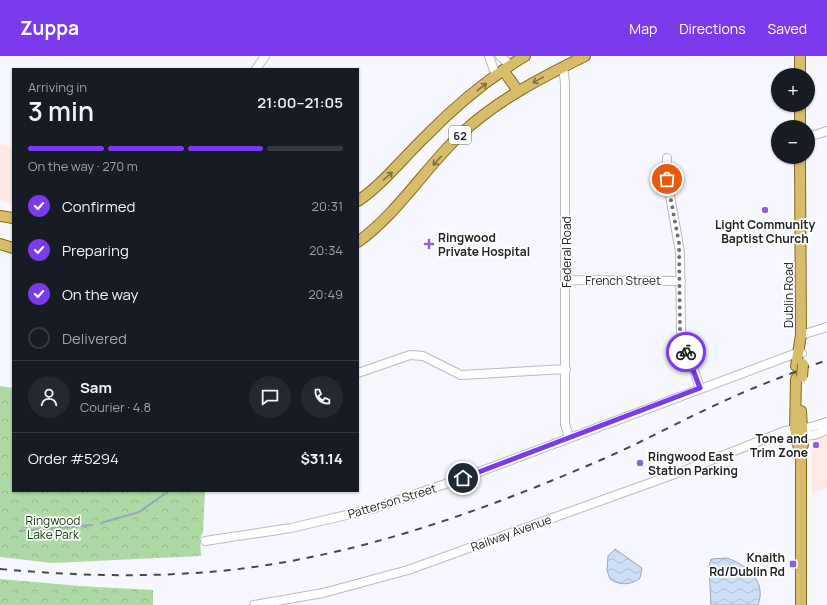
<!DOCTYPE html>
<html lang="en">
<head>
<meta charset="utf-8">
<style>
	:root { --surface:#171b24; --page:#242831; --text:#f1f3f6; --muted:#9ea1a6; --line:#363941; --accent:#7c3aed }
	body { margin:0; font-family:Manrope,sans-serif; background:var(--page); color:var(--text); height:100vh; display:flex; flex-direction:column; font-size:15px; white-space:nowrap }
	* { box-sizing:border-box; margin:0 }
	p { font-size:13px; color:var(--muted) }
	.icon { flex:none; width:22px; height:22px; fill:none; stroke:currentColor; stroke-width:2; stroke-linecap:round; stroke-linejoin:round }
	.map { position:relative; flex:1; overflow:hidden }
	.sheet { position:absolute; left:12px; top:12px; width:347px; height:424px; display:flex; flex-direction:column; background:var(--surface); border-radius:0px; box-shadow:0 1px 3px #0004 }
	.sheet>* { flex:none }
	.buttons { position:absolute; left:771px; top:12px; display:grid; gap:8px }
	.buttons a { display:grid; place-items:center; width:44px; height:44px; border-radius:50%; background:var(--surface); box-shadow:0 1px 3px #0004; font-size:20px }
	.pin { position:absolute; display:grid; place-items:center; width:34px; height:34px; color:#fff; margin:-17px; border:2px solid #fff; border-radius:50%; box-shadow:0 1px 4px #0007 }
	.courier { position:absolute; display:grid; place-items:center; width:40px; height:40px; margin:-20px; border:3px solid #7c3aed; border-radius:50%; background:#fff; color:#222; box-shadow:0 1px 5px #0007 }
	.overview em { font-style:normal; font-weight:600 }
	.overview div { display:flex; flex-direction:column-reverse }
	.overview { display:flex; align-items:center; justify-content:space-between; height:68px; padding:0 16px }
	h1 { font-size:26px; font-weight:600; line-height:30px }
	.bar { display:grid; grid-template-columns:repeat(4,1fr); gap:6px 4px; align-content:center; height:48px; padding:0 16px }
	.bar i { height:5px; border-radius:3px; background:var(--line) }
	.bar .on { background:var(--accent) }
	.bar p { grid-column:span 4 }
	.line { display:flex; align-items:center; gap:10px; padding:0 16px; border-top:1px solid var(--line) }
	.line div { flex:1 }
	.round { display:grid; place-items:center; flex:none; width:42px; height:42px; border-radius:21px; background:var(--page) }
	ol { padding:0 16px; list-style:none }
	li { display:flex; align-items:center; gap:12px; height:44px }
	li p { margin-inline-start:auto }
	li .icon { padding:4px; border-radius:50%; background:var(--accent); color:#fff; stroke-width:4 }
	li:last-child { color:var(--muted) }
	li i { width:22px; height:22px; border:2px solid var(--line); border-radius:50% }
	header { display:flex; align-items:center; gap:24px; box-sizing:border-box; height:56px; padding:0 20px; background:var(--accent); color:#fff }
	header strong { font-size:19px }
	nav { display:flex; gap:22px; margin-inline-start:auto; font-size:14px }
	.map>svg:first-child { display:block }
	.commercial { fill:#feeae4 }
	.forest { fill:url(#forest-crowns) }
	.water { fill:url(#water-waves); stroke:#99a7b8 }
	.lines { fill:none; stroke-linecap:round; stroke-linejoin:round }
	.stream { stroke:#99a7b8; stroke-width:2 }
	.minor-casing { stroke:#b9bac2; stroke-width:10 }
	.major-casing { stroke:#856a12; stroke-width:12 }
	.minor { stroke:#fff; stroke-width:8 }
	.major { stroke:#d6bc6b; stroke-width:10 }
	.rail { stroke:#46474a; stroke-width:2; stroke-dasharray:7 7; stroke-linecap:butt }
	.major-bridge-casing { stroke:#856a12; stroke-width:12; stroke-linecap:butt }
	.major-bridge { stroke:#d6bc6b; stroke-width:10 }
	.oneway { stroke:#7c7048 }
	.done { stroke:#6d6e71; stroke-width:4; stroke-dasharray:0 7.2 }
	.route { stroke:#7c3aed; stroke-width:5 }
	.poi-dot { fill:#8f5fd9; stroke:#fff; stroke-width:1.5 }
	.labels { text-anchor:middle; dominant-baseline:central; stroke-width:3.5; stroke-linejoin:round; paint-order:stroke }
	.shield { fill:#fff; stroke:#646566; stroke-width:1 }
	.shield-label { font-size:11px; font-weight:bold; fill:#222325 }
	.poi-label { font-size:12px; font-weight:bold; fill:#222325; stroke:#fff; text-anchor:start }
	.street-label { font-size:12px; fill:#222325; stroke:#fff }
	.park-label { font-size:12px; fill:#083b00; stroke:#fff }
</style>
</head>
<body>
<header>
<strong>Zuppa</strong>
<nav><a>Map</a><a>Directions</a><a>Saved</a></nav>
</header>
<div class="map">
<svg width="827" height="549" viewBox="0 0 827 549">
	<defs>
		<pattern id="forest-crowns" width="20" height="18" patternUnits="userSpaceOnUse"><rect width="20" height="18" fill="#add9a4"/><path d="M2 6a3 3 0 1 1 6 0M12 15a3 3 0 1 1 6 0" fill="none" stroke="#95ba8d"/></pattern>
		<pattern id="water-waves" width="16" height="10" patternUnits="userSpaceOnUse"><rect width="16" height="10" fill="#ccdff7"/><path d="M0 5q4-4 8 0t8 0" fill="none" stroke="#afbfd4"/></pattern>
	</defs>
	<rect width="100%" height="100%" fill="#f7f8ff"/>
	<!-- commercial -->
	<path class="commercial" d="M 0,88 L 13,91 L 13,147 L 0,144 Z
		M 827,378 L 827,432 L 812,438 L 812,383 Z"/>
	<!-- forest -->
	<path class="forest" d="M 0,330 L 13,332 L 13,435 L 205,435 L 203,476 L 200,483 L 201,500 L 52,507 L 0,501 Z
		M 0,523 L 80,530 L 153,534 L 153,549 L 0,549 Z"/>
	<!-- water -->
	<path class="water" d="M 615,493 L 642,512 L 640,522 C 632,529 619,530 610,523 L 607,514 L 608,500 Z
		M 727,502 C 747,509 767,525 758,549 L 711,549 L 709,510 L 711,503 Z"/>
	<g class="lines">
		<!-- stream -->
		<path class="stream" d="M 101,467 L 139,456 L 169,435
			M 20,475 L 92,469"/>
		<defs>
			<path id="minor" d="M 489,0 L 496,20
				M 500,0 L 510,9
				M 563,11 L 565,27 L 565,368 L 569,381
				M 256,13 L 265,0
				M 808,81 L 827,75
				M 667,102 L 667,123 L 680,196 L 681,275 L 700,332
				M 566,224 L 681,225
				M 801,279 L 827,271
				M 358,317 L 410,299 L 423,300 L 461,319 L 566,313
				M 777,382 L 814,379 L 827,374
				M 205,485 L 291,472 L 372,453 L 463,422 L 794,298 L 802,297
				M 254,549 L 323,537 L 408,514 L 686,414 L 785,375 L 811,371 L 827,366"/>
			<path id="major" d="M 503,14 L 518,35
				M 800,19 L 800,0
				M 800,71 L 800,49
				M 358,145 C 384,127 403,102 426,80 C 455,50 489,22 525,0
				M 0,160 L 13,162
				M 358,186 C 399,156 425,112 461,78 C 497,44 541,22 585,0
				M 0,188 L 13,192
				M 796,310 L 801,279 L 800,101
				M 796,323 L 795,372 L 801,403 L 801,549
				M 801,355 L 803,389"/>
		</defs>
		<!-- minor casing -->
		<use href="#minor" class="minor-casing"/>
		<!-- major casing -->
		<use href="#major" class="major-casing"/>
		<!-- minor -->
		<use href="#minor" class="minor"/>
		<!-- major -->
		<use href="#major" class="major"/>
		<!-- rail -->
		<path class="rail" d="M 0,513 C 77,520 153,522 230,514 C 357,500 480,456 596,406 C 639,388 680,365 722,346 C 756,330 792,317 827,304"/>
		<defs>
			<path id="major-bridge" d="M 802,321 L 803,308"/>
		</defs>
		<!-- major-bridge casing -->
		<use href="#major-bridge" class="major-bridge-casing"/>
		<!-- major-bridge -->
		<use href="#major-bridge" class="major-bridge"/>
	</g>
	<!-- one-way arrows -->
	<defs><path id="oneway-shaft" d="M-6 0H5M1.5-3L5.5 0L1.5 3" fill="none" stroke-width="1.6" stroke-linecap="round" stroke-linejoin="round"/></defs>
	<g class="oneway">
		<use href="#oneway-shaft" transform="translate(538 24) rotate(151)"/>
		<use href="#oneway-shaft" transform="translate(482 31) rotate(-38)"/>
		<use href="#oneway-shaft" transform="translate(437 105) rotate(132)"/>
		<use href="#oneway-shaft" transform="translate(388 120) rotate(-41)"/>
	</g>
	<g class="lines">
		<!-- done -->
		<path class="done" d="M 667,123 L 679,187 L 680,275 L 686,296"/>
		<!-- route -->
		<path class="route" d="M 463,422 L 700,332 L 686,296"/>
	</g>
	<!-- markers -->
	<g class="poi-dot">
		<circle cx="765" cy="154" r="4"/>
		<path d="M427 182h4v4h4v4h-4v4h-4v-4h-4v-4h4z"/>
		<circle cx="816" cy="389" r="4"/>
		<circle cx="640" cy="407" r="4"/>
		<rect x="789" y="504" width="8" height="8" rx="2"/>
	</g>
	<g class="labels">
		<!-- shield labels -->
		<rect class="shield" x="449" y="70" width="22" height="18" rx="3"/>
		<g class="shield-label">
			<text x="460" y="79">62</text>
		</g>
		<!-- poi labels -->
		<g class="poi-label">
			<text x="765" y="168" text-anchor="middle">Light Community<tspan x="765" dy="14">Baptist Church</tspan></text>
			<text x="438" y="181">Ringwood<tspan x="438" dy="14">Private Hospital</tspan></text>
			<text x="808" y="382" text-anchor="end">Tone and<tspan x="808" dy="14">Trim Zone</tspan></text>
			<text x="648" y="400">Ringwood East<tspan x="648" dy="14">Station Parking</tspan></text>
			<text x="785" y="501" text-anchor="end">Knaith<tspan x="785" dy="14">Rd/Dublin Rd</tspan></text>
		</g>
		<!-- street labels -->
		<g class="street-label">
			<text transform="translate(566 196) rotate(-90)">Federal Road</text>
			<text x="623" y="224">French Street</text>
			<text transform="translate(788 239) rotate(-90)">Dublin Road</text>
			<text transform="translate(392 445) rotate(-17)">Patterson Street</text>
			<text transform="translate(511 477) rotate(-20)">Railway Avenue</text>
		</g>
		<!-- park labels -->
		<g class="park-label">
			<text x="53" y="464">Ringwood<tspan x="53" dy="14">Lake Park</tspan></text>
		</g>
	</g>
</svg>
<div class="buttons">
<a>+</a>
<a>−</a>
</div>
<div class="pin" style="left:667px;top:123px;background:#ea580c"><svg class="icon" aria-label="bag" viewBox="0 0 24 24"><path d="M5 8h14l-1 12H6zM9 8a3 3 0 0 1 6 0"/></svg></div>
<div class="pin" style="left:463px;top:422px;background:#1f2937"><svg class="icon" aria-label="home" viewBox="0 0 24 24"><path d="M3 11l9-7 9 7M6 9v11h12V9"/></svg></div>
<div class="courier" style="left:686px;top:296px"><svg class="icon" aria-label="bike" viewBox="0 0 24 24"><circle cx="6" cy="16" r="4"/><circle cx="18" cy="16" r="4"/><path d="M6 16l4-8h5l3 8M10 8l3 8H6M13 5h3"/></svg></div>
<section class="sheet">
<div class="overview"><div><h1>3 min</h1><p>Arriving in</p></div><em>21:00–21:05</em></div>
<div class="bar"><i class="on"></i><i class="on"></i><i class="on"></i><i></i><p>On the way · 270 m</p></div>
<ol>
<li><svg class="icon" aria-label="check" viewBox="0 0 24 24"><path d="M5 12l5 5 9-10"/></svg>Confirmed<p>20:31</p></li>
<li><svg class="icon" aria-label="check" viewBox="0 0 24 24"><path d="M5 12l5 5 9-10"/></svg>Preparing<p>20:34</p></li>
<li><svg class="icon" aria-label="check" viewBox="0 0 24 24"><path d="M5 12l5 5 9-10"/></svg>On the way<p>20:49</p></li>
<li><i></i>Delivered</li>
</ol>
<div class="line" style="height:72px"><a class="round"><svg class="icon" aria-label="person" viewBox="0 0 24 24"><circle cx="12" cy="8" r="4"/><path d="M4 21q1-7 8-7t8 7"/></svg></a><div><b>Sam</b><p>Courier · 4.8</p></div><a class="round"><svg class="icon" aria-label="chat" viewBox="0 0 24 24"><path d="M4 5h16v11H9l-5 4z"/></svg></a><a class="round"><svg class="icon" aria-label="phone" viewBox="0 0 24 24"><path d="M5 4h4l2 5-3 2q2 4 5 5l2-3 5 2v4C11 20 4 13 5 4z"/></svg></a></div>
<div class="line" style="height:52px"><div>Order #5294</div><b>$31.14</b></div>
</section>
</div>
</body>
</html>
